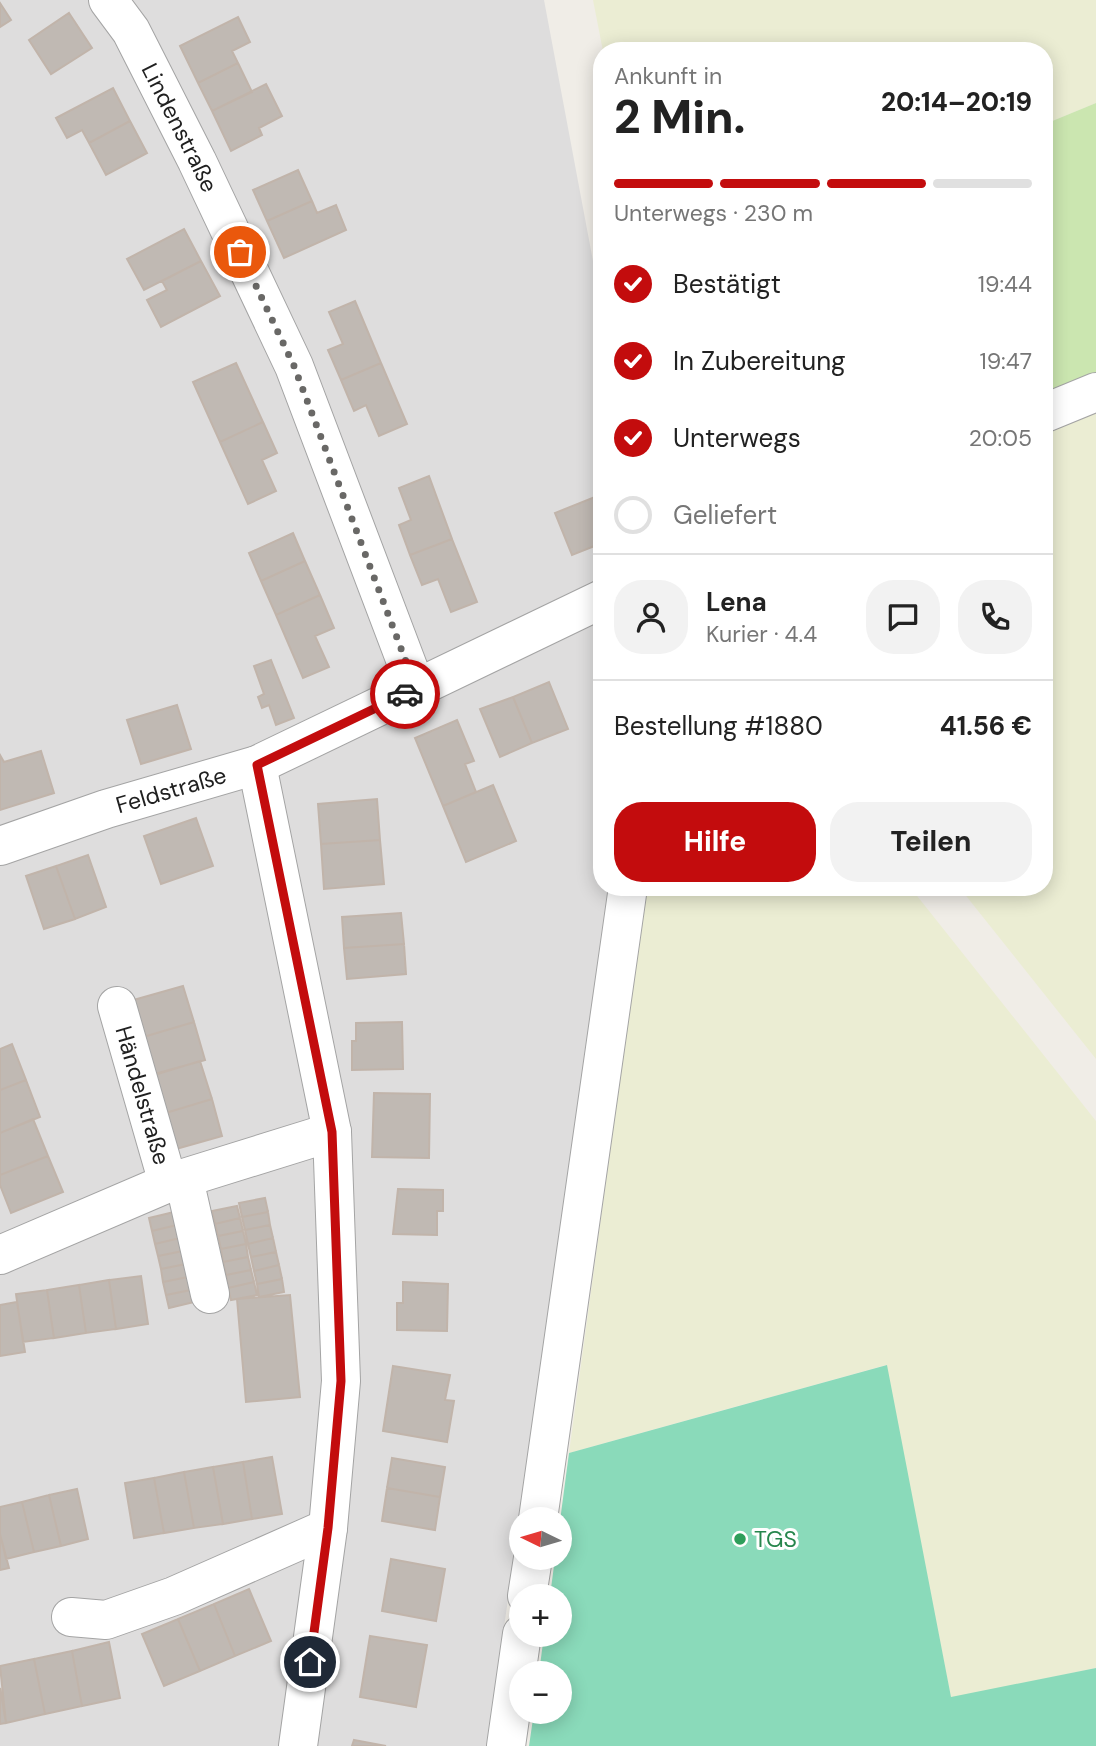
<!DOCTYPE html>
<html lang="de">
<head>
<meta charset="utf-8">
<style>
	:root { --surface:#fff; --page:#f2f2f2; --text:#222; --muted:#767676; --line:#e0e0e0; --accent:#c30c0d }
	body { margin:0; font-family:"DM Sans",sans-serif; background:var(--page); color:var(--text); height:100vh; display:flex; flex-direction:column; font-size:26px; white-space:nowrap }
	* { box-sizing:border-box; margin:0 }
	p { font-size:23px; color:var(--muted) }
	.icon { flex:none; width:38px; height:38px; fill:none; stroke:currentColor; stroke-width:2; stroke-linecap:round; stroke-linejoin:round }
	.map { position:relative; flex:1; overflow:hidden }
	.panel { position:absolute; left:593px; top:42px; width:460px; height:854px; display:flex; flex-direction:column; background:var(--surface); border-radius:28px; box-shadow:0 4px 18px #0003 }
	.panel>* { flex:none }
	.needle { width:46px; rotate:275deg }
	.tools { position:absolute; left:509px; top:1507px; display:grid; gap:14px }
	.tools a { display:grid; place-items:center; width:63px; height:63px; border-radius:50%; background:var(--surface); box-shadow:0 4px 18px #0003; font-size:35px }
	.pin { position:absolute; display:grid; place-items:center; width:60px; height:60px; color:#fff; margin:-30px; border:4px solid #fff; border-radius:50%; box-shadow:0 2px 7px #0007 }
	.courier { position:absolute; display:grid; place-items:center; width:70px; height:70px; margin:-35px; border:5px solid #c30c0d; border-radius:50%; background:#fff; color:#222; box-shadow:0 2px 9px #0007 }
	.head em { font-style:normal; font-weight:800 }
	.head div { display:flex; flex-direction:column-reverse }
	.head { display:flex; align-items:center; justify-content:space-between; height:119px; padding:0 21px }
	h1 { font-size:46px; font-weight:800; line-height:52px }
	.bar { display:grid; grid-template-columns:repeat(4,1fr); gap:10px 7px; align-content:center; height:84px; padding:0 21px }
	.bar i { height:9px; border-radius:5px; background:var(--line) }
	.bar .current { background:var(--accent) }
	.bar p { grid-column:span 4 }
	.line { display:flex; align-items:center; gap:18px; padding:0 21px; border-top:2px solid var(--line) }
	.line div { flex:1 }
	.round { display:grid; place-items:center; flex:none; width:74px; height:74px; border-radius:28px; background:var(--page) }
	ol { padding:0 21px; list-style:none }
	li { display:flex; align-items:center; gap:21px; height:77px }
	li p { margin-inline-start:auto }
	li .icon { padding:7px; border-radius:50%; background:var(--accent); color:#fff; stroke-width:4 }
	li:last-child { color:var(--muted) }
	li i { width:38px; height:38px; border:4px solid var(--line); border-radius:50% }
	.cta { display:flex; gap:14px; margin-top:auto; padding:14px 21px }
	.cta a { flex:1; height:80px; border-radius:28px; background:var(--accent); color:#fff; font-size:28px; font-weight:800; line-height:80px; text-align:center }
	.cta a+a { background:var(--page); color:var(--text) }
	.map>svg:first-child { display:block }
	.residential { fill:#dedddd }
	.farmland { fill:#ebedd3 }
	.grass { fill:#cbe6b0 }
	.pitch { fill:#8adaba }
	.building { fill:#c0b9b3; stroke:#c1b4aa; stroke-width:2 }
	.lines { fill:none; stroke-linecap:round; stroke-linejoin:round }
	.minor-casing { stroke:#a4a4a4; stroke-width:40 }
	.minor { stroke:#fff; stroke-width:38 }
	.done { stroke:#696866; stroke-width:7; stroke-dasharray:0 12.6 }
	.route { stroke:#c30c0d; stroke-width:9 }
	.leisure-dot { fill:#2e9e5b; stroke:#fff; stroke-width:2.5 }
	.labels { text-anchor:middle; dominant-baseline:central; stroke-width:6; stroke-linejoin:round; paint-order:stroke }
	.street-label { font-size:23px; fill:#202020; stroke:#fff }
	.leisure-label { font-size:23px; fill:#27864d; stroke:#fff; text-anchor:start }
</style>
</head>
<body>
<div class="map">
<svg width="1096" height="1746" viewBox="0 0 1096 1746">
	<rect width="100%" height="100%" fill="#f0ede7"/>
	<!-- residential -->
	<path class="residential" d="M 0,0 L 544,0 L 602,309 L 602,887 L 610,887 L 487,1746 L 0,1746 Z"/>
	<!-- farmland -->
	<path class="farmland" d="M 593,0 L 1096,0 L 1096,103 L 1045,124 L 1045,51 L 603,51 Z
		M 1096,407 L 1096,1059 L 959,887 L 1045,887 L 1045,428 Z
		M 646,887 L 910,887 L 1096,1121 L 1096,1668 L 951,1698 L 886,1365 L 569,1453 Z"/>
	<!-- grass -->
	<path class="grass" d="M 1096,103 L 1096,377 L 1045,398 L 1045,124 Z"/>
	<!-- pitch -->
	<path class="pitch" d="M 887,1365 L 951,1697 L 1096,1668 L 1096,1746 L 529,1746 L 534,1712 L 560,1712 L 560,1673 L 539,1673 L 544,1635 L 560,1634 L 560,1596 L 550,1596 L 555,1558 L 560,1558 L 560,1521 L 569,1453 Z"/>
	<!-- building -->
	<path class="building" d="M 0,3 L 11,20 L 0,27 Z
		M 69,13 L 92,48 L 51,74 L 29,40 Z
		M 238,17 L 250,42 L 232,51 L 238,63 L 198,83 L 180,46 Z
		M 238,63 L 252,92 L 212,111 L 198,83 Z
		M 266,84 L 282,116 L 259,128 L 262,135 L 231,151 L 212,111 Z
		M 113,88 L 130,121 L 89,143 L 82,130 L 67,138 L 56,118 Z
		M 130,121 L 147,153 L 106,175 L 89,143 Z
		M 298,170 L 312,201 L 267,221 L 253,190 Z
		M 312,201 L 317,213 L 336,205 L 346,230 L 284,258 L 267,221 Z
		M 184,229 L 201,261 L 144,290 L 127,259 Z
		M 201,261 L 220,296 L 161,327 L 147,300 L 167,290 L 162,281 Z
		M 355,301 L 381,363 L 341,380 L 328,350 L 343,344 L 329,312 Z
		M 236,363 L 263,422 L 220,442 L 193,382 Z
		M 381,363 L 407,424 L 379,436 L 366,405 L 354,411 L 341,380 Z
		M 263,422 L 277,453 L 262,460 L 276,491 L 248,504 L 220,442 Z
		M 429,476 L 452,539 L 410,555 L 399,525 L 411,520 L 399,488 Z
		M 600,495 L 602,543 L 572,555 L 555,513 Z
		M 293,533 L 305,561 L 261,581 L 249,553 Z
		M 452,539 L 477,602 L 451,612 L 438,579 L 422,585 L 410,555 Z
		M 305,561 L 320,595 L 276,615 L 261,581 Z
		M 320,595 L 334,628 L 315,636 L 329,667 L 303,678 L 276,615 Z
		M 271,660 L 294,718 L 276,725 L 269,705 L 262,708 L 258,697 L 264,694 L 254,666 Z
		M 549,682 L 568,729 L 532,743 L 513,697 Z
		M 513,697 L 532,743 L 500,757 L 480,709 Z
		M 177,705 L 191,749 L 141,764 L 127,720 Z
		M 457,720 L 474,761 L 465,764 L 476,792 L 443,806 L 415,738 Z
		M 41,751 L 54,793 L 0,810 L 0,755 L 4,762 Z
		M 493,785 L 516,841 L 466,862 L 443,806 Z
		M 377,799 L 380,840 L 321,844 L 318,804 Z
		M 196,818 L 213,866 L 161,884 L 144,836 Z
		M 380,840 L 384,884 L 324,889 L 321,844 Z
		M 88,855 L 106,907 L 75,919 L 56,866 Z
		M 56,866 L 75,919 L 44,929 L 26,876 Z
		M 401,913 L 404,944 L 344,948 L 342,917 Z
		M 404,944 L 406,974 L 347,979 L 344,948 Z
		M 183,986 L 194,1022 L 140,1038 L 130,1001 Z
		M 194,1022 L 205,1060 L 151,1075 L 140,1038 Z
		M 402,1022 L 403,1069 L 352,1070 L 352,1041 L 356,1041 L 356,1023 Z
		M 12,1044 L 26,1080 L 0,1090 L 0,1049 Z
		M 200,1061 L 212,1099 L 159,1115 L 148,1077 Z
		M 26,1080 L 40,1117 L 0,1133 L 0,1090 Z
		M 374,1093 L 430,1094 L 429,1158 L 372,1157 Z
		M 212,1099 L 222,1136 L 169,1151 L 159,1115 Z
		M 33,1119 L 48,1156 L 0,1175 L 0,1133 Z
		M 48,1156 L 63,1192 L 11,1213 L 0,1185 L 0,1175 Z
		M 398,1189 L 443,1190 L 443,1211 L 437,1211 L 437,1235 L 393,1234 Z
		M 265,1198 L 268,1212 L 242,1217 L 239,1203 Z
		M 237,1206 L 240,1218 L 215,1224 L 212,1211 Z
		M 174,1212 L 177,1225 L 152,1231 L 149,1218 Z
		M 268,1212 L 270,1225 L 245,1230 L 242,1217 Z
		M 240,1218 L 243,1231 L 218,1236 L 215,1224 Z
		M 177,1225 L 180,1238 L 155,1244 L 152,1231 Z
		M 270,1225 L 273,1238 L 248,1244 L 245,1230 Z
		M 243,1231 L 246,1244 L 221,1249 L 218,1236 Z
		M 180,1238 L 183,1251 L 158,1256 L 155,1244 Z
		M 273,1238 L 276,1252 L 251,1257 L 248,1244 Z
		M 246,1244 L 248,1257 L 223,1262 L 221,1249 Z
		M 183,1251 L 186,1264 L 161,1269 L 158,1256 Z
		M 276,1252 L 279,1265 L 254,1271 L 251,1257 Z
		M 248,1257 L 251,1270 L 226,1275 L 223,1262 Z
		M 186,1264 L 188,1277 L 163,1282 L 161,1269 Z
		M 279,1265 L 282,1279 L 257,1284 L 254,1271 Z
		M 251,1270 L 254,1282 L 228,1288 L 226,1275 Z
		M 141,1276 L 148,1324 L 116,1329 L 109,1280 Z
		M 188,1277 L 191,1290 L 166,1295 L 163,1282 Z
		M 282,1279 L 284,1292 L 259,1297 L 257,1284 Z
		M 109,1280 L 116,1329 L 86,1333 L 79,1285 Z
		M 254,1282 L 257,1295 L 231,1300 L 228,1288 Z
		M 403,1282 L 448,1284 L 447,1331 L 397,1330 L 397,1303 L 403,1303 Z
		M 79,1285 L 86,1333 L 54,1338 L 47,1290 Z
		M 47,1290 L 54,1338 L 23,1342 L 16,1294 Z
		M 191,1290 L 194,1302 L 169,1308 L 166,1295 Z
		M 290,1295 L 300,1397 L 246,1402 L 237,1299 Z
		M 17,1302 L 25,1352 L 0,1356 L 0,1305 Z
		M 393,1366 L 450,1375 L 445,1400 L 454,1401 L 447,1442 L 383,1431 Z
		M 272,1457 L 282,1514 L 252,1519 L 243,1462 Z
		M 392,1458 L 445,1467 L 440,1497 L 387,1488 Z
		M 243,1462 L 252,1519 L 223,1524 L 213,1467 Z
		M 213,1467 L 223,1524 L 194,1528 L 184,1472 Z
		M 184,1472 L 194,1528 L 164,1533 L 154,1478 Z
		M 154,1478 L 164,1533 L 134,1538 L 125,1483 Z
		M 387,1488 L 440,1497 L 435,1530 L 382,1521 Z
		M 77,1489 L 88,1539 L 61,1546 L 49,1495 Z
		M 49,1495 L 61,1546 L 34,1552 L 22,1502 Z
		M 22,1502 L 34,1552 L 6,1559 L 0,1534 L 0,1507 Z
		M 0,1534 L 9,1568 L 0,1570 Z
		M 391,1559 L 445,1569 L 436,1621 L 382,1611 Z
		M 249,1589 L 271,1641 L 235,1656 L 214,1604 Z
		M 214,1604 L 235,1656 L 200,1671 L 178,1619 Z
		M 178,1619 L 200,1671 L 164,1686 L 142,1634 Z
		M 370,1636 L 427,1645 L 416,1707 L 360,1697 Z
		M 109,1642 L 120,1698 L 82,1706 L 72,1651 Z
		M 72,1651 L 82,1706 L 45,1714 L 34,1659 Z
		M 34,1659 L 45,1714 L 6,1723 L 0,1666 Z
		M 0,1688 L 6,1723 L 0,1724 Z
		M 354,1740 L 386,1746 L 352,1746 Z"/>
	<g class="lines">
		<defs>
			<g id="minor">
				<path id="s1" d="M 108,0 L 131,31 L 197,161 L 294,366 L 416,688"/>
				<path d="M 1045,413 L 1096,392"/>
				<path d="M 257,765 L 332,1132 L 341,1381 L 328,1528 L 298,1746"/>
				<path id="s2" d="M 0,846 L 106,809 L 257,765 L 602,599"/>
				<path id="s3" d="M 117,1006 L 168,1183"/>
				<path d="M 184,1179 L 210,1294"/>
				<path d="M 0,1255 L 168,1183 L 332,1132"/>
				<path d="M 538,1519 L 628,887"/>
				<path d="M 527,1596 L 533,1558"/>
				<path d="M 71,1617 L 106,1620 L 174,1596 L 328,1528"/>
				<path d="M 506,1746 L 522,1634"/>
			</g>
		</defs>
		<!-- minor casing -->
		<use href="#minor" class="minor-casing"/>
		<!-- minor -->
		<use href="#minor" class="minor"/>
	</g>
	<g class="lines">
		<!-- done -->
		<path class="done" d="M 240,252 L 294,366 L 416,688 L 405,694"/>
		<!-- route -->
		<path class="route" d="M 310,1662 L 328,1528 L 341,1381 L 332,1132 L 257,765 L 405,694"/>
	</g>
	<!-- markers -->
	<circle class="leisure-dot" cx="740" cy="1539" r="7"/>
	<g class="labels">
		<!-- street labels -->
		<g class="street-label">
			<text stroke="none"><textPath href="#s1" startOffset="147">Lindenstraße</textPath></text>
			<text stroke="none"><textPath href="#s2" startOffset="180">Feldstraße</textPath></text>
			<text stroke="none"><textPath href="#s3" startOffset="93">Händelstraße</textPath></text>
		</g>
		<!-- leisure labels -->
		<g class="leisure-label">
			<text x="754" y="1539">TGS</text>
		</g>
	</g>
</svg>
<div class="tools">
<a><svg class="needle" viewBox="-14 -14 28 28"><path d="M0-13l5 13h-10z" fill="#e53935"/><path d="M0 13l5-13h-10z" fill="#767676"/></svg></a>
<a>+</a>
<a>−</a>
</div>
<div class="pin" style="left:240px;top:252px;background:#ea580c"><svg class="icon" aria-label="bag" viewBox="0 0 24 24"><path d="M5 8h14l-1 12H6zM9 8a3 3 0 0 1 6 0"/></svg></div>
<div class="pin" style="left:310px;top:1662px;background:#1f2937"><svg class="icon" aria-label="home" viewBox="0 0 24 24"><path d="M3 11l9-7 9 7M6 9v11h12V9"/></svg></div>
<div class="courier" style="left:405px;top:694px"><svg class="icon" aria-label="car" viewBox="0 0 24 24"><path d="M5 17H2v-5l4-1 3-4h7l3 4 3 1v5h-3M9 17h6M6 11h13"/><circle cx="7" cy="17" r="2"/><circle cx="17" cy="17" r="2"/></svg></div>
<section class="panel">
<div class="head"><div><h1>2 Min.</h1><p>Ankunft in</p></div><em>20:14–20:19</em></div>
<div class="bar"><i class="current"></i><i class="current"></i><i class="current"></i><i></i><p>Unterwegs · 230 m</p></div>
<ol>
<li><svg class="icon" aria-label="check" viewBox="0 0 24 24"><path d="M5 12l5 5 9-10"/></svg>Bestätigt<p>19:44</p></li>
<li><svg class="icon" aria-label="check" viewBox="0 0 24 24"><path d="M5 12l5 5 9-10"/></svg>In Zubereitung<p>19:47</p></li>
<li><svg class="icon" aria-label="check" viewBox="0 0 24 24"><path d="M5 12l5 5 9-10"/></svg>Unterwegs<p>20:05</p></li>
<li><i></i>Geliefert</li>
</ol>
<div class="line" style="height:126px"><a class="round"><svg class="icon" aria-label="person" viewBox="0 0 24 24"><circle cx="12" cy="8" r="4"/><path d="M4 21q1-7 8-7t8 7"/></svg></a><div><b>Lena</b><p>Kurier · 4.4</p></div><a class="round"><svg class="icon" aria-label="chat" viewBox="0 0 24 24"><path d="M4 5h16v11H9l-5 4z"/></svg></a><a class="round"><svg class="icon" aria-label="phone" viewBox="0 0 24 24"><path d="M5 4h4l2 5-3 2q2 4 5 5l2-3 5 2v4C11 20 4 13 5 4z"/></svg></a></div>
<div class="line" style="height:91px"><div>Bestellung #1880</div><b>41.56 €</b></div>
<div class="cta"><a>Hilfe</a><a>Teilen</a></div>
</section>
</div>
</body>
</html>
